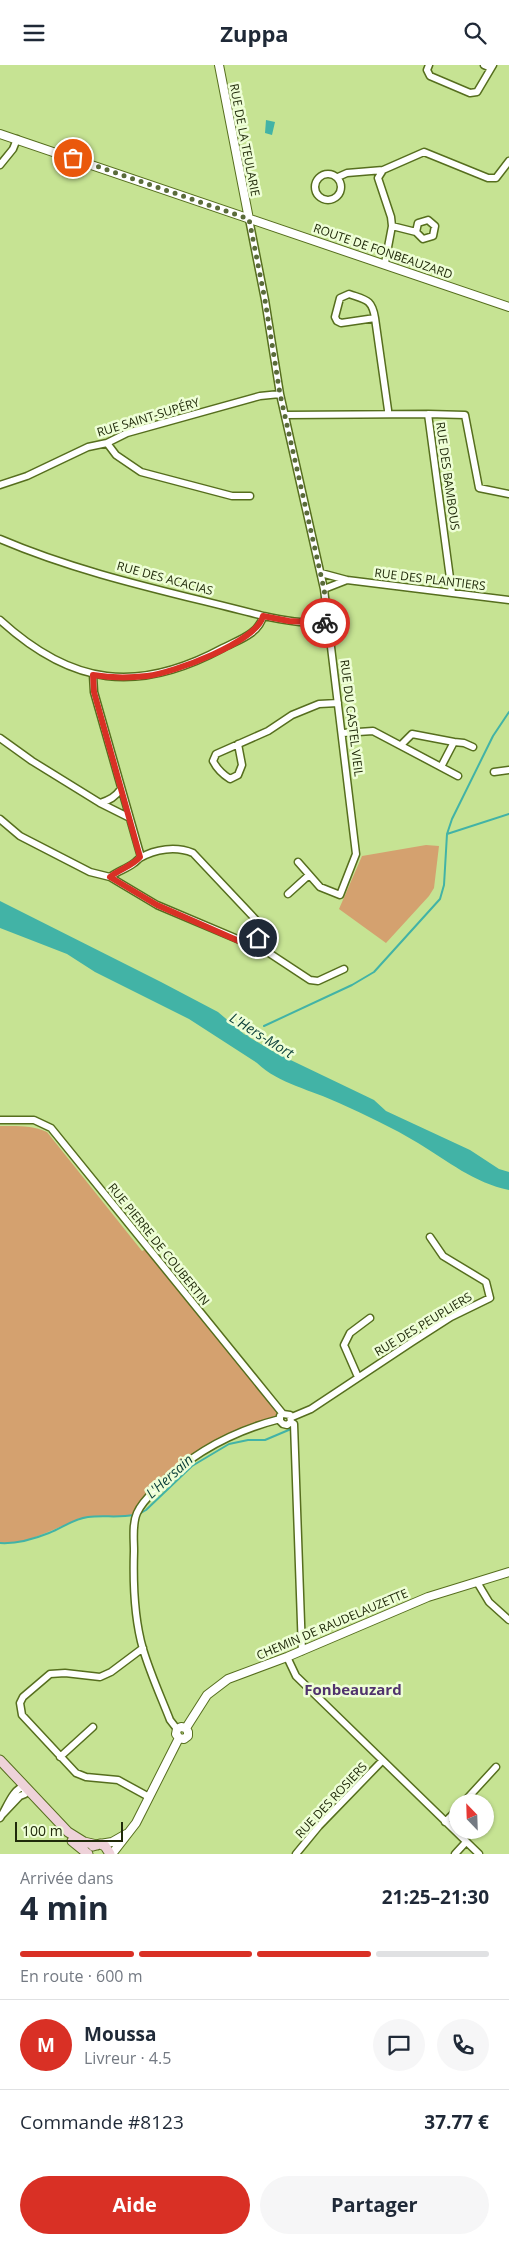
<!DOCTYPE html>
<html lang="fr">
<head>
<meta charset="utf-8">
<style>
	:root { --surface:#fff; --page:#f6f6f7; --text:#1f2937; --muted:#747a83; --line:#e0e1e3; --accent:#d93025 }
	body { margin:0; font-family:"Open Sans",sans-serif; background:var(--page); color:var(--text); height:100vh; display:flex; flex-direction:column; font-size:19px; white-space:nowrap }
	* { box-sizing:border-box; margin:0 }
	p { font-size:16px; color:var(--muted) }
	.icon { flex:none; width:28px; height:28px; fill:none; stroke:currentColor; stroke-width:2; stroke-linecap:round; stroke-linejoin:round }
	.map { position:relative; height:1789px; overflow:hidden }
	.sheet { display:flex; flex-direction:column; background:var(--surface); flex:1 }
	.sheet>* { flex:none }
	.needle { width:32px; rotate:337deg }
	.controls { position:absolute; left:449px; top:1729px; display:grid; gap:10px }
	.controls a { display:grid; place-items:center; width:45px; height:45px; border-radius:50%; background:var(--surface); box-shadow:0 1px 4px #0004; font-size:25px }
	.scale { position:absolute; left:15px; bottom:12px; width:108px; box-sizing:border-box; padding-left:5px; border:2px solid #202a0a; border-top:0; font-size:14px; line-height:18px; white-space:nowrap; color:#202a0a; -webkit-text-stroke:4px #eefed6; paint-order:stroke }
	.pin { position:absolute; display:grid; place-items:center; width:42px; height:42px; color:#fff; margin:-21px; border:2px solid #fff; border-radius:50%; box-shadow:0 1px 5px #0007 }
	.courier { position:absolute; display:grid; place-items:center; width:50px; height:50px; margin:-25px; border:4px solid #d93025; border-radius:50%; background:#fff; color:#222; box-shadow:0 1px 6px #0007 }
	.head em { font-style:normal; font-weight:700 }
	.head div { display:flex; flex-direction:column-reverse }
	.head { display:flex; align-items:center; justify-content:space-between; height:85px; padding:0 20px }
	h1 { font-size:32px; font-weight:700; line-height:38px }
	.bar { display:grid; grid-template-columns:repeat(4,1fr); gap:8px 5px; align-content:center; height:60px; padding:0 20px }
	.bar i { height:6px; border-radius:4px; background:var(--line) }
	.bar .on { background:var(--accent) }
	.bar p { grid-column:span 4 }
	.line { display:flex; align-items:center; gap:12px; padding:0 20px; border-top:1px solid var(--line) }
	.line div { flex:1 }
	.round { display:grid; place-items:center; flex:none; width:52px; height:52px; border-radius:26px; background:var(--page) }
	.primary-button { display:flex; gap:10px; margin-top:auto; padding:10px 20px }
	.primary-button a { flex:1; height:58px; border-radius:30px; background:var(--accent); color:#fff; font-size:20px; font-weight:700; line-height:58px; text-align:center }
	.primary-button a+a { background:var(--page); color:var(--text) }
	header { display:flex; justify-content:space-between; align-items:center; height:65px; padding:0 20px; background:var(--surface); font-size:22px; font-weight:700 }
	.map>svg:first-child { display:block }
	.green { fill:#d4a16f }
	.water { fill:#42b3a6 }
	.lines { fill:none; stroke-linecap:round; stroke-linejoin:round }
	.stream { stroke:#42b3a6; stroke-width:2 }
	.minor-casing { stroke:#566e1e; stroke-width:9 }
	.tertiary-casing { stroke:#566e1e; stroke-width:10 }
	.secondary-casing { stroke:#566e1e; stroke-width:11 }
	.minor { stroke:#fff; stroke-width:6 }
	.tertiary { stroke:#fff; stroke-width:8 }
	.secondary { stroke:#eed2d9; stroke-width:9 }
	.done { stroke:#5a6b3a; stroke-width:5; stroke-dasharray:0 9 }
	.route { stroke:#d93025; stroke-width:6 }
	.labels { text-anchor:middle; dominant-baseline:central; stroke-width:5; stroke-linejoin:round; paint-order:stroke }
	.street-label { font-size:12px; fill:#202a0a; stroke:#eefed6 }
	.water-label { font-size:14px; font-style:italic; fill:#083d38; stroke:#eefed6 }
	.quarter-label { font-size:15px; font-weight:bold; fill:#50336d; stroke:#eefed6 }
</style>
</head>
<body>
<header><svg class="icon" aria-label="menu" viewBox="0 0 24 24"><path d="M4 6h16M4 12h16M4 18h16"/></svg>Zuppa<svg class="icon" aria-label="search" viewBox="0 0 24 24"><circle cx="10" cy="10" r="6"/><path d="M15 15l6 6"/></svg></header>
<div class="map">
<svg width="509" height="1789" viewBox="0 0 509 1789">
	<rect width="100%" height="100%" fill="#c6e393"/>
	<!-- green -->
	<path class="green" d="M 426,780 L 439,781 L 434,823 L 429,831 L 386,878 L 339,844 L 362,791 Z
		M 0,1061 C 17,1061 32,1060 47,1067 L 142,1186 L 148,1183 L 281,1350 L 225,1373 L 163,1417 L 136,1450 C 118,1453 101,1449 85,1453 C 56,1460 32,1480 0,1478 Z"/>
	<!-- water -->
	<path class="water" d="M 266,55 L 275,57 L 272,70 L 265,68 Z
		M 0,836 L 161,917 L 218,947 L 244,969 L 276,988 L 374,1035 L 386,1046 L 470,1085 L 499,1104 L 509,1107 L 509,1125 C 474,1118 448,1096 418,1078 C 393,1063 366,1050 339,1038 C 312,1025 279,1019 257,998 L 189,954 L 95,907 L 67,889 L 0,863 Z"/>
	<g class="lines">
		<!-- stream -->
		<path class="stream" d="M 447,769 L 509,749
			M 264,961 L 352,920 L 374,907 L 440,834 L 444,820 L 447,769 L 452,754 L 493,671 L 509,647
			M 247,971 L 258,965
			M 139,1449 L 146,1445 L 192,1401 L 229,1379 L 248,1375 L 265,1375 L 291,1364
			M 0,1478 C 15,1479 34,1474 49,1468 C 62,1463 73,1454 88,1452 C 103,1450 118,1453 134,1450"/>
		<defs>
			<path id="minor" d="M 429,0 L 427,5 L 430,11 L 470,28 L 477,27 L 493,0
				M 484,0 L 491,3
				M 0,100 L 13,84 L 17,74
				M315 122a13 13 0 1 1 26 0a13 13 0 1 1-26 0Z
				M 338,112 L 347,108 L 383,105
				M 249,154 L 265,235 L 280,329 L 324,524 L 356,789 L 340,830 L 320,822 L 298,797
				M 392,161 L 416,167 L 423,174 L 433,171 L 435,161 L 428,155 L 418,158 L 416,167
				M 385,198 L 392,161 L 391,152 L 378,113 L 383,105 L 424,87 L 488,113 L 496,113 L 509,96
				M 375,253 L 341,258 L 337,256 L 335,252 L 340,233 L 349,229 C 366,235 372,234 375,253 L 388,345 L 388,349
				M 428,349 L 465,350 L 479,423 L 509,429
				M 285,350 L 428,349 L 452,528
				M 107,378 L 116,390 L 141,407 L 232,431 L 250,431
				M 0,420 L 27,411 L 88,382 L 107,378 L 127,368 L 260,331 L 280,329
				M 0,474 C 84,510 175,528 263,551 C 285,555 307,560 329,557
				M 321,508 L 347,515 L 509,535
				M 324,524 L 347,515
				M 0,555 C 72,621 138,629 223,583 C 238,575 259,569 263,551
				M 93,610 L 94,627 L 141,792
				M 343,668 L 373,666 L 458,711
				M 0,673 L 32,696 L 100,738 L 128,752
				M 454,677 L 464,678 L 473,682
				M 238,679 L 242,700 L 238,710 L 230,714 C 222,709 217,704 213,696 L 216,689 L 268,666 L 292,650 L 319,639 L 338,638
				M 401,680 L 412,669 L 454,677 L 441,702
				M 494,707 L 509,705
				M 100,738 C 110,735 115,732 121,724
				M 0,754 L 20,771 L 90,807 L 110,812 L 157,840 L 266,886 L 310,915 L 318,916 L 344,904
				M 110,812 C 118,806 126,804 134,798 C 136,797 138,794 140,793 C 155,784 176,781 193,788 L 258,857 L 266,886
				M 288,829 L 309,810
				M 0,1055 L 34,1055 L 51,1063 L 283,1349
				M 358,1312 L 344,1280 L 350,1268 L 370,1253
				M 283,1349 L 290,1350 L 291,1357 L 294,1359 L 302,1586
				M 280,1351 L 280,1356 L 283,1359 L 287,1360 L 291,1357
				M 292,1352 L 311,1344 L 412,1277 L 451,1252 L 490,1233 L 486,1217 L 443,1191 L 430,1172
				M 477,1517 L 489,1537 L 509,1555
				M 143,1583 L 111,1607 L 100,1612 L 65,1608 L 50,1609 L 23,1632 L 20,1638 L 22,1650 L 76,1708 L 86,1712 L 118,1715 L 149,1732
				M 287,1592 L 296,1611 L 479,1789
				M 177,1664 L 170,1655 C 161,1632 150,1608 143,1584 C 134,1553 133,1517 134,1486 C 134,1474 132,1459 137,1448 C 142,1437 150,1430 158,1422 C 192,1388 233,1366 280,1354
				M 60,1692 L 93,1662
				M 463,1738 L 496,1702
				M 0,1753 C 7,1743 12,1724 25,1721 L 25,1729 L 20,1731 L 2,1750
				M 445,1757 L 458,1744
				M 296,1789 L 319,1761 L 382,1696
				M 455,1789 L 466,1777"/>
			<path id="tertiary" d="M 219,0 L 249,154
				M 0,69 L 509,242
				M 186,1663 L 207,1630 L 228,1614 L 287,1592 L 428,1532 L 509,1507
				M 179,1673 L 184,1674 L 188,1671 L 188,1667 L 186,1663
				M 179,1673 L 176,1669 L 177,1664 L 181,1662 L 186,1663
				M 100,1779 L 112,1777 L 126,1769
				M 112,1789 L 136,1758 L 179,1673"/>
			<path id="secondary" d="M 0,1695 L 68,1767 L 84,1777 L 97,1780
				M 72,1776 L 88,1789
				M 93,1781 L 100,1779 L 105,1781 L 110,1789"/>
		</defs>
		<!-- minor casing -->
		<use href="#minor" class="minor-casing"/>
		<!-- tertiary casing -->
		<use href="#tertiary" class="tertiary-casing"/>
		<!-- secondary casing -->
		<use href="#secondary" class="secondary-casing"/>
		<!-- minor -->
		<use href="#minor" class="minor"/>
		<!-- tertiary -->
		<use href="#tertiary" class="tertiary"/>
		<!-- secondary -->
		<use href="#secondary" class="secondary"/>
	</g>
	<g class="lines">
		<!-- done -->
		<path class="done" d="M 73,93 L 249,154 L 265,235 L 280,329 L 324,524 L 329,557 L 325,558"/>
		<!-- route -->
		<path class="route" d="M 258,873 L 248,880 L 157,840 L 110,812 C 120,804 132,801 140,792 L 94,627 L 93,610 C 111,613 129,613 147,611 C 173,608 257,577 263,551 L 289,556 L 325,558"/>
	</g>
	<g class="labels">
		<!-- street labels -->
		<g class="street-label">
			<text transform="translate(245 75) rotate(79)">RUE DE LA TEULARIE</text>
			<text transform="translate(383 186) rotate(19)">ROUTE DE FONBEAUZARD</text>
			<text transform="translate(148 352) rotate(-17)">RUE SAINT-SUPÉRY</text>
			<text transform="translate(448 411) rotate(82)">RUE DES BAMBOUS</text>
			<text transform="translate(165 513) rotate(15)">RUE DES ACACIAS</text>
			<text transform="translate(430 514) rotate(7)">RUE DES PLANTIERS</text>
			<text transform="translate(352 653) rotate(83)">RUE DU CASTEL VIEIL</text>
			<text transform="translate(159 1179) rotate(51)">RUE PIERRE DE COUBERTIN</text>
			<text transform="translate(423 1259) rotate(-31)">RUE DES PEUPLIERS</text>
			<text transform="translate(332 1559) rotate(-23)">CHEMIN DE RAUDELAUZETTE</text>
			<text transform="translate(331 1735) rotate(-47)">RUE DES ROSIERS</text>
		</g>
		<!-- water labels -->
		<g class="water-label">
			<text transform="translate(262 970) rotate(32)">L'Hers-Mort</text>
			<text transform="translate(169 1411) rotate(-42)">L'Hersain</text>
		</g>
		<!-- quarter labels -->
		<g class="quarter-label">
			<text x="353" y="1624">Fonbeauzard</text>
		</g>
	</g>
</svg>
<div class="controls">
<a><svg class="needle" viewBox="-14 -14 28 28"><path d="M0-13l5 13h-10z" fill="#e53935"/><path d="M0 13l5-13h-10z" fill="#747a83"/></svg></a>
</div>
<div class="scale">100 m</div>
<div class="pin" style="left:73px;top:93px;background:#ea580c"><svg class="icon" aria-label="bag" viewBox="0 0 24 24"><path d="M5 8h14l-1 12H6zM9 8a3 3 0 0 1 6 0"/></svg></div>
<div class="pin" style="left:258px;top:873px;background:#1f2937"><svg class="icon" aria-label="home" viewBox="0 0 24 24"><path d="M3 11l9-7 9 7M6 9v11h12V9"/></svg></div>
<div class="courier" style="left:325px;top:558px"><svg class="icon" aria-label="bike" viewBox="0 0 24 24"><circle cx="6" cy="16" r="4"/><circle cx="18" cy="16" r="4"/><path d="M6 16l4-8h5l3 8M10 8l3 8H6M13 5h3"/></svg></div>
</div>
<section class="sheet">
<div class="head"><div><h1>4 min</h1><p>Arrivée dans</p></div><em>21:25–21:30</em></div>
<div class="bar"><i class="on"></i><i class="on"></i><i class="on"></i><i></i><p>En route · 600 m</p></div>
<div class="line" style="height:90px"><b class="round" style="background:var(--accent);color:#fff">M</b><div><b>Moussa</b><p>Livreur · 4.5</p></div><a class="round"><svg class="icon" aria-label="chat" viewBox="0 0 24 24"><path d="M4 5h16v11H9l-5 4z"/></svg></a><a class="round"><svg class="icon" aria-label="phone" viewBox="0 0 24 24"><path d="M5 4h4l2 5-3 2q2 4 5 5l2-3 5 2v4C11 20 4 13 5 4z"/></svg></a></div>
<div class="line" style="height:65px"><div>Commande #8123</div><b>37.77 €</b></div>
<div class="primary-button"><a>Aide</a><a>Partager</a></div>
</section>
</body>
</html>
